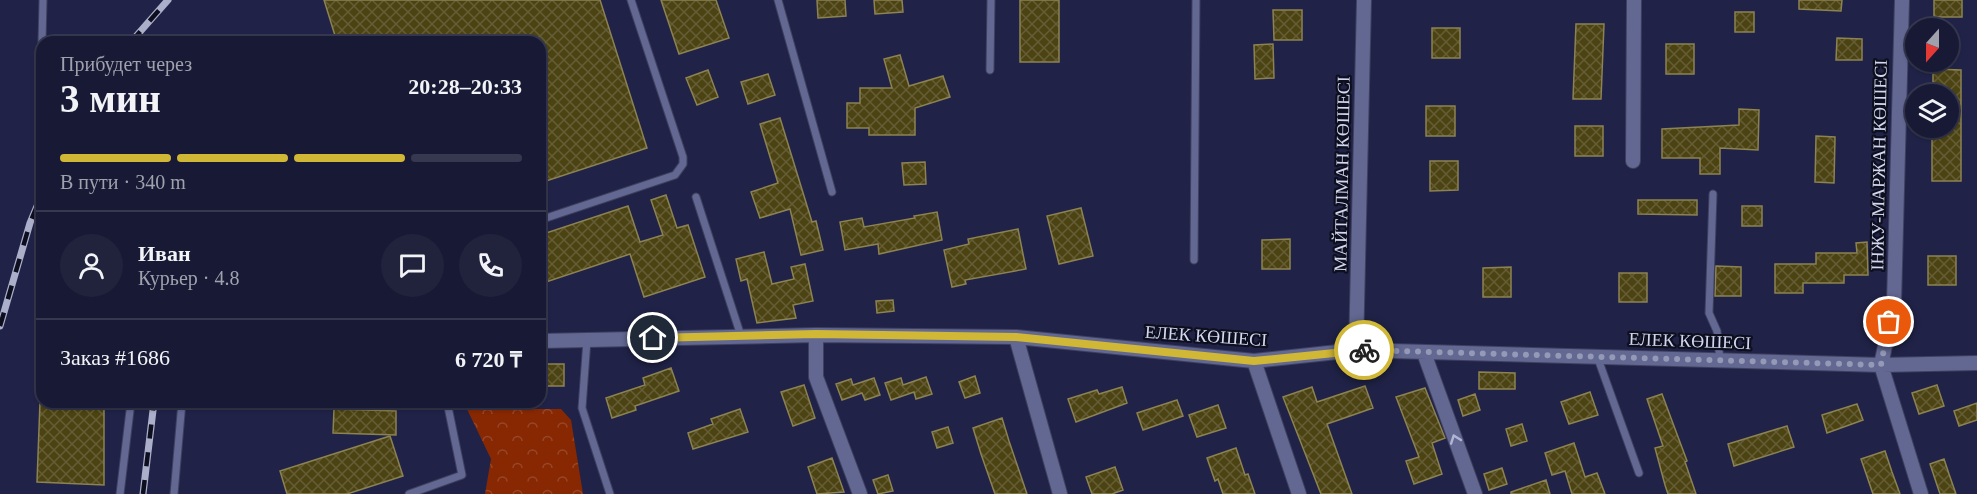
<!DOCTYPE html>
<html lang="ru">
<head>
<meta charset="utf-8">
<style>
	:root { --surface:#181a35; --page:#21233d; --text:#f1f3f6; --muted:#9fa1ad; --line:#363850; --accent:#d0b736 }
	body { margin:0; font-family:"Times New Roman",serif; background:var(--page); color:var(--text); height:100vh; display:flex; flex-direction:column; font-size:22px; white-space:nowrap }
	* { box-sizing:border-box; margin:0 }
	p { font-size:20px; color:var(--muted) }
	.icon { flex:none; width:33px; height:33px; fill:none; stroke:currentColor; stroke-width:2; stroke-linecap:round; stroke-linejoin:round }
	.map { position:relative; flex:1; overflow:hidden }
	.panel { position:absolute; left:36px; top:36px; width:510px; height:372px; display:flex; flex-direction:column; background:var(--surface); border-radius:18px; box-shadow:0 2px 4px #0004,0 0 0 2px var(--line) }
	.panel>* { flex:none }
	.needle { width:39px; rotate:201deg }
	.fabs { position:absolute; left:1905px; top:18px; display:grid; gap:12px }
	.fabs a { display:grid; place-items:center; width:54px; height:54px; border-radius:50%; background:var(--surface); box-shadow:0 2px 4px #0004,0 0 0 2px var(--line); font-size:30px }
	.pin { position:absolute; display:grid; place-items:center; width:51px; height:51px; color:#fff; margin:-26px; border:3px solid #fff; border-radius:50%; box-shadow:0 2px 6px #0007 }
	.courier { position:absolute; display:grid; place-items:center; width:60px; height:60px; margin:-30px; border:4px solid #d0b736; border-radius:50%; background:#fff; color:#222; box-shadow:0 2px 8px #0007 }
	.overview em { font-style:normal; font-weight:700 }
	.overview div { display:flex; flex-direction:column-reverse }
	.overview { display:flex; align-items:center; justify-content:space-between; height:102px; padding:0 24px }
	h1 { font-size:39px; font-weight:700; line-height:45px }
	.bar { display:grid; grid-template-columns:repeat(4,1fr); gap:9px 6px; align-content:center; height:72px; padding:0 24px }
	.bar i { height:8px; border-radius:4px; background:var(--line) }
	.bar .current { background:var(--accent) }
	.bar p { grid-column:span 4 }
	.line { display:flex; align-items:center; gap:15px; padding:0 24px; border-top:2px solid var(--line) }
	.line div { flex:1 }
	.round { display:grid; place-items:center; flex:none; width:63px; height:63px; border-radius:32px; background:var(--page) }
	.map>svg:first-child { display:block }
	.forest { fill:url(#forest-crowns) }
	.building { fill:url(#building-cross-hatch); stroke:#8c8252; stroke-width:1.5 }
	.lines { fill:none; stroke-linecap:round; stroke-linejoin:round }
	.service-casing { stroke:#3f405f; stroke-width:9 }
	.minor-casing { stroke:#3f405f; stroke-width:16 }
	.service { stroke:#626892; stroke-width:7 }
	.minor { stroke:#626892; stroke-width:14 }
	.rail-casing { stroke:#abafca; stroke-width:7 }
	.rail { stroke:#0d0f1f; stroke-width:4.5; stroke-dasharray:14; stroke-linecap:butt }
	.oneway { stroke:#b1b6d4 }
	.done { stroke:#9499b5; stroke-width:6; stroke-dasharray:0 10.8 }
	.route { stroke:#d0b736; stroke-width:8 }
	.labels { text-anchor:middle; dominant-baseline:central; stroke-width:4.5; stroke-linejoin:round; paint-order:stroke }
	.street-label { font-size:18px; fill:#d3d8f0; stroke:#0d0f1f }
</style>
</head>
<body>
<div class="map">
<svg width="1977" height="494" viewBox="0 0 1977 494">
	<defs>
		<pattern id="forest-crowns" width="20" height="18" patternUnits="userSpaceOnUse" patternTransform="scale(1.5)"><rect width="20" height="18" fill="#872803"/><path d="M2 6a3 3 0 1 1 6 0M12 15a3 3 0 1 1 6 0" fill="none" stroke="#974628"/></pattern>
		<pattern id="building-cross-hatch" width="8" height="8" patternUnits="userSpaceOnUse" patternTransform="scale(1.5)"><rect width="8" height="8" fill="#4c4312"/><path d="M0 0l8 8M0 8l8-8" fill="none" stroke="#655d35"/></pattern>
	</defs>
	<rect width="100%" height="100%" fill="#202347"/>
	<!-- forest -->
	<path class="forest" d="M 470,402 L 523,402 L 527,409 L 561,409 L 571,420 L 583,494 L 485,494 L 491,459 L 465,405 Z"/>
	<!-- building -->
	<path class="building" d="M 324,0 L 600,0 L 647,148 L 540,183 L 540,42 L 337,42 Z
		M 661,0 L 716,0 L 729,38 L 679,54 Z
		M 817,0 L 845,0 L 846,16 L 818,18 Z
		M 874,0 L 902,0 L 903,12 L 875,14 Z
		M 1020,0 L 1059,0 L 1059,62 L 1020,62 Z
		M 1799,0 L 1842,0 L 1841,11 L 1799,9 Z
		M 1934,0 L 1962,0 L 1962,17 L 1934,17 Z
		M 1273,10 L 1302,10 L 1302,40 L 1274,40 Z
		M 1735,12 L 1754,12 L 1754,32 L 1735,32 Z
		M 1576,24 L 1604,24 L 1601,99 L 1573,99 Z
		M 1432,28 L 1460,28 L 1460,58 L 1432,58 Z
		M 1837,38 L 1862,39 L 1862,60 L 1836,60 Z
		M 1273,44 L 1274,78 L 1255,79 L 1254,45 Z
		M 1666,44 L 1694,44 L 1694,74 L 1666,74 Z
		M 900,55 L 909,86 L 943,76 L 950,97 L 915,108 L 915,135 L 869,135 L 869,128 L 847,128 L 847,103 L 860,103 L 860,88 L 892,88 L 884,59 Z
		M 1933,69 L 1961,70 L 1961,181 L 1932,181 L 1932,128 L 1948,128 L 1948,94 L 1933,94 Z
		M 708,70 L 718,97 L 697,105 L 686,78 Z
		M 768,74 L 775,95 L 748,104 L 741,82 Z
		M 1426,106 L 1455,106 L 1455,136 L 1426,136 Z
		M 1739,109 L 1759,110 L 1758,150 L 1720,148 L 1720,174 L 1700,174 L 1700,158 L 1662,158 L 1662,129 L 1739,125 Z
		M 780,118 L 812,222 L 816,221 L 823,250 L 801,255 L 790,209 L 760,218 L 751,192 L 778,183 L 760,124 Z
		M 1575,126 L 1603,126 L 1603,156 L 1575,156 Z
		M 1816,136 L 1835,137 L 1834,183 L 1815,182 Z
		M 1430,161 L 1458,161 L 1458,190 L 1430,191 Z
		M 925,162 L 926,184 L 904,185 L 902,163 Z
		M 666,195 L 677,228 L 688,225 L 705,277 L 644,297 L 630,254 L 540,284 L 540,235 L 628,206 L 640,242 L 663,235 L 651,200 Z
		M 1638,200 L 1697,200 L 1697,215 L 1638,214 Z
		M 1742,206 L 1762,206 L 1762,226 L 1742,226 Z
		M 1081,208 L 1093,256 L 1059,264 L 1047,216 Z
		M 937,212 L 942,240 L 879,254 L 878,244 L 845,250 L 840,222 L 862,218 L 864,227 L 915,218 L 914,216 Z
		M 1018,229 L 1026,269 L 965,280 L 966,284 L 952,287 L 944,250 L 969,244 L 968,239 Z
		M 1290,239 L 1290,269 L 1262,269 L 1262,240 Z
		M 1867,242 L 1868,275 L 1844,275 L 1844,283 L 1803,283 L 1803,293 L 1775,293 L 1775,264 L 1816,264 L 1816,253 L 1857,253 L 1856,243 Z
		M 764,252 L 772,284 L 794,279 L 791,267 L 805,264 L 813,301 L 793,305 L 796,318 L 757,323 L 747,279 L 741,281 L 736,259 Z
		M 1928,256 L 1956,256 L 1956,285 L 1928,285 Z
		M 1716,266 L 1741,267 L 1741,296 L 1715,296 Z
		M 1511,267 L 1511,297 L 1483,297 L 1483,268 Z
		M 1619,273 L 1647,273 L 1647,302 L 1619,302 Z
		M 893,300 L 894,311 L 877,313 L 876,301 Z
		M 540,364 L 564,364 L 564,386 L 540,386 Z
		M 671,368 L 679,391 L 635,406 L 636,410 L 612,418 L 606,398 L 645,385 L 643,378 Z
		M 1479,372 L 1515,373 L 1515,389 L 1479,389 Z
		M 975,376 L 980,393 L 965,398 L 959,382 Z
		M 926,377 L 932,394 L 916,399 L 914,392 L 891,400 L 885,383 L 901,378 L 903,385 Z
		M 874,378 L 880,395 L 865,400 L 862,393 L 842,400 L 836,384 L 851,379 L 853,385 Z
		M 804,385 L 815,418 L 793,426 L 781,392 Z
		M 1937,385 L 1944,406 L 1919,414 L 1912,393 Z
		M 1365,386 L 1373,408 L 1327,424 L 1352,494 L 1321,494 L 1283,397 L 1312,387 L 1317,402 Z
		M 1122,387 L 1127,403 L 1076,422 L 1068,399 L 1097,390 L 1099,394 Z
		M 1425,388 L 1445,438 L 1432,443 L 1442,474 L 1414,484 L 1406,461 L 1419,457 L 1396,397 Z
		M 1590,392 L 1598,415 L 1569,424 L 1561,402 Z
		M 1475,394 L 1480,410 L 1463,416 L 1458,400 Z
		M 1662,394 L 1687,461 L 1685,462 L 1696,494 L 1668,494 L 1665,485 L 1655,448 L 1663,446 L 1647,399 Z
		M 1177,400 L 1183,416 L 1143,430 L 1137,413 Z
		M 40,402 L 104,402 L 104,485 L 37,482 Z
		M 1977,403 L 1977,420 L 1959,426 L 1954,411 Z
		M 1857,404 L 1863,420 L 1827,433 L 1822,415 Z
		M 1218,405 L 1226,428 L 1197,437 L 1189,415 Z
		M 334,409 L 396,411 L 396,435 L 333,433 Z
		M 740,409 L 748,432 L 693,449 L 688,433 L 713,424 L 711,419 Z
		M 1002,418 L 1009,441 L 1027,494 L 995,494 L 981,454 L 973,428 Z
		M 1522,424 L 1527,441 L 1511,446 L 1506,429 Z
		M 1787,426 L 1794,447 L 1734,466 L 1728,444 Z
		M 948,427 L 953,443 L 937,448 L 932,432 Z
		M 390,436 L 403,476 L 347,494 L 287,494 L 280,471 Z
		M 1574,443 L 1585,477 L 1597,473 L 1605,494 L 1572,494 L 1565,471 L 1552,475 L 1545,453 Z
		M 1236,448 L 1245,475 L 1248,474 L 1255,494 L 1223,494 L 1218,479 L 1215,481 L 1207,458 Z
		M 1885,451 L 1892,472 L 1900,494 L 1873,494 L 1861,459 Z
		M 832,458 L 844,492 L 817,494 L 808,467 Z
		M 1944,459 L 1949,474 L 1956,494 L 1940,494 L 1930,464 Z
		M 1115,467 L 1123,490 L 1112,494 L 1092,494 L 1086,477 Z
		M 1502,468 L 1507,484 L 1489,490 L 1484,474 Z
		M 888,475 L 893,491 L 878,494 L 873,480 Z
		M 1546,480 L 1550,494 L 1511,494 L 1511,492 Z"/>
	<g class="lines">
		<defs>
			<path id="service" d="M 778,0 L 832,192
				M 42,42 L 43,0
				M 42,62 L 42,149
				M 990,70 L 991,0
				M 1713,194 L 1709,313 L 1717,331 L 1720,360
				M 696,197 L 741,336
				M 540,220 L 675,175 L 683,164 L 683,157 L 631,0
				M 1194,260 L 1196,0
				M 587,340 L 582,408 L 610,494
				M 1597,356 L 1639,473
				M 264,402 L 310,404
				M 120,494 L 131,402
				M 174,494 L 182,402
				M 409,494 L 462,475 L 447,402"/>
			<path id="minor" d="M 1902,0 L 1894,303 L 1881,365 L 1921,494
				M 1633,161 L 1634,0
				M 816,335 L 816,377 L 860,494
				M 1016,337 L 1060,494
				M 540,341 L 816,335 L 1016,337 L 1254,361 L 1356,350 L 1881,365 L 1977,363
				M 1356,350 L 1364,0
				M 1424,353 L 1475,494
				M 1254,361 L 1299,494"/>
		</defs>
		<!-- service casing -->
		<use href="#service" class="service-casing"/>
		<!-- minor casing -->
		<use href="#minor" class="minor-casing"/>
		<!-- service -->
		<use href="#service" class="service"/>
		<!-- minor -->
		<use href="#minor" class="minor"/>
		<defs>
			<path id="rail" d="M 131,42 L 168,0
				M 0,326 L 30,223 L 42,194
				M 143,494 L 154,402"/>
		</defs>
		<!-- rail casing -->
		<use href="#rail" class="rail-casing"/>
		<!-- rail -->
		<use href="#rail" class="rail"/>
	</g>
	<!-- one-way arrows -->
	<defs><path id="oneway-chevron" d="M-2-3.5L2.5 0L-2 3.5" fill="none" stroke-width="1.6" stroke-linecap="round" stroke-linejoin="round" transform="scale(1.5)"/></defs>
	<use class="oneway" href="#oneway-chevron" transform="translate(1455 439) rotate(-110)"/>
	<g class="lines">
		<!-- done -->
		<path class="done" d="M 1364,350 L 1881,365 L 1889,322"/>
		<!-- route -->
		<path class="route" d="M 653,338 L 816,334 L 1016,337 L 1254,361 L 1364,350"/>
	</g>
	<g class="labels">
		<!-- street labels -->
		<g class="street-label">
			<text transform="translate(1879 165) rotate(-89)">ІНЖУ-МАРЖАН КӨШЕСІ</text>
			<text transform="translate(1342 174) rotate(-89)">МАЙТАЛМАН КӨШЕСІ</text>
			<text transform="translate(1206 336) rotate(4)">ЕЛЕК КӨШЕСІ</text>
			<text transform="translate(1690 341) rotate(2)">ЕЛЕК КӨШЕСІ</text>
		</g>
	</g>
</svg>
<div class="fabs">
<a><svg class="needle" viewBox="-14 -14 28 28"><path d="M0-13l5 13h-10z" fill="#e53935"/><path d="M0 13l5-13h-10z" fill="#9fa1ad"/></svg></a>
<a><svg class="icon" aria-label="layers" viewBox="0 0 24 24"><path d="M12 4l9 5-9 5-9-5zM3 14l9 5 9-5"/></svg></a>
</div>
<div class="pin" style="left:1889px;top:322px;background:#ea580c"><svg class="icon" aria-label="bag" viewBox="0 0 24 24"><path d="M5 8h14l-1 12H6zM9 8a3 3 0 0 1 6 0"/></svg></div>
<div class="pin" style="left:653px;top:338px;background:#1f2937"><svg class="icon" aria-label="home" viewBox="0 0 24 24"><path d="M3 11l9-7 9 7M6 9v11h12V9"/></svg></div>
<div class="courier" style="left:1364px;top:350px"><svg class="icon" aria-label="bike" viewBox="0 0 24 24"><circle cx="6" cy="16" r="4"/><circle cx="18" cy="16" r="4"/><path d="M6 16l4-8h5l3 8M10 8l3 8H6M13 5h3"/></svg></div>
<section class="panel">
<div class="overview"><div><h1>3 мин</h1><p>Прибудет через</p></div><em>20:28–20:33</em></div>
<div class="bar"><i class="current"></i><i class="current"></i><i class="current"></i><i></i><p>В пути · 340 m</p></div>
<div class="line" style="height:108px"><a class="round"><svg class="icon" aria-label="person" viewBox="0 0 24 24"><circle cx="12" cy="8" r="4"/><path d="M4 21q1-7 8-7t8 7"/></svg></a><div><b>Иван</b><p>Курьер · 4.8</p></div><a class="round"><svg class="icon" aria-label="chat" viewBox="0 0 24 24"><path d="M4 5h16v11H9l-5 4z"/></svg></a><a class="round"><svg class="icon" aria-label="phone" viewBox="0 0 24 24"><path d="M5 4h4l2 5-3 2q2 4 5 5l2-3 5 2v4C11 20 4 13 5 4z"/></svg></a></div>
<div class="line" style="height:78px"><div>Заказ #1686</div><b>6 720 ₸</b></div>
</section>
</div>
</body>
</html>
